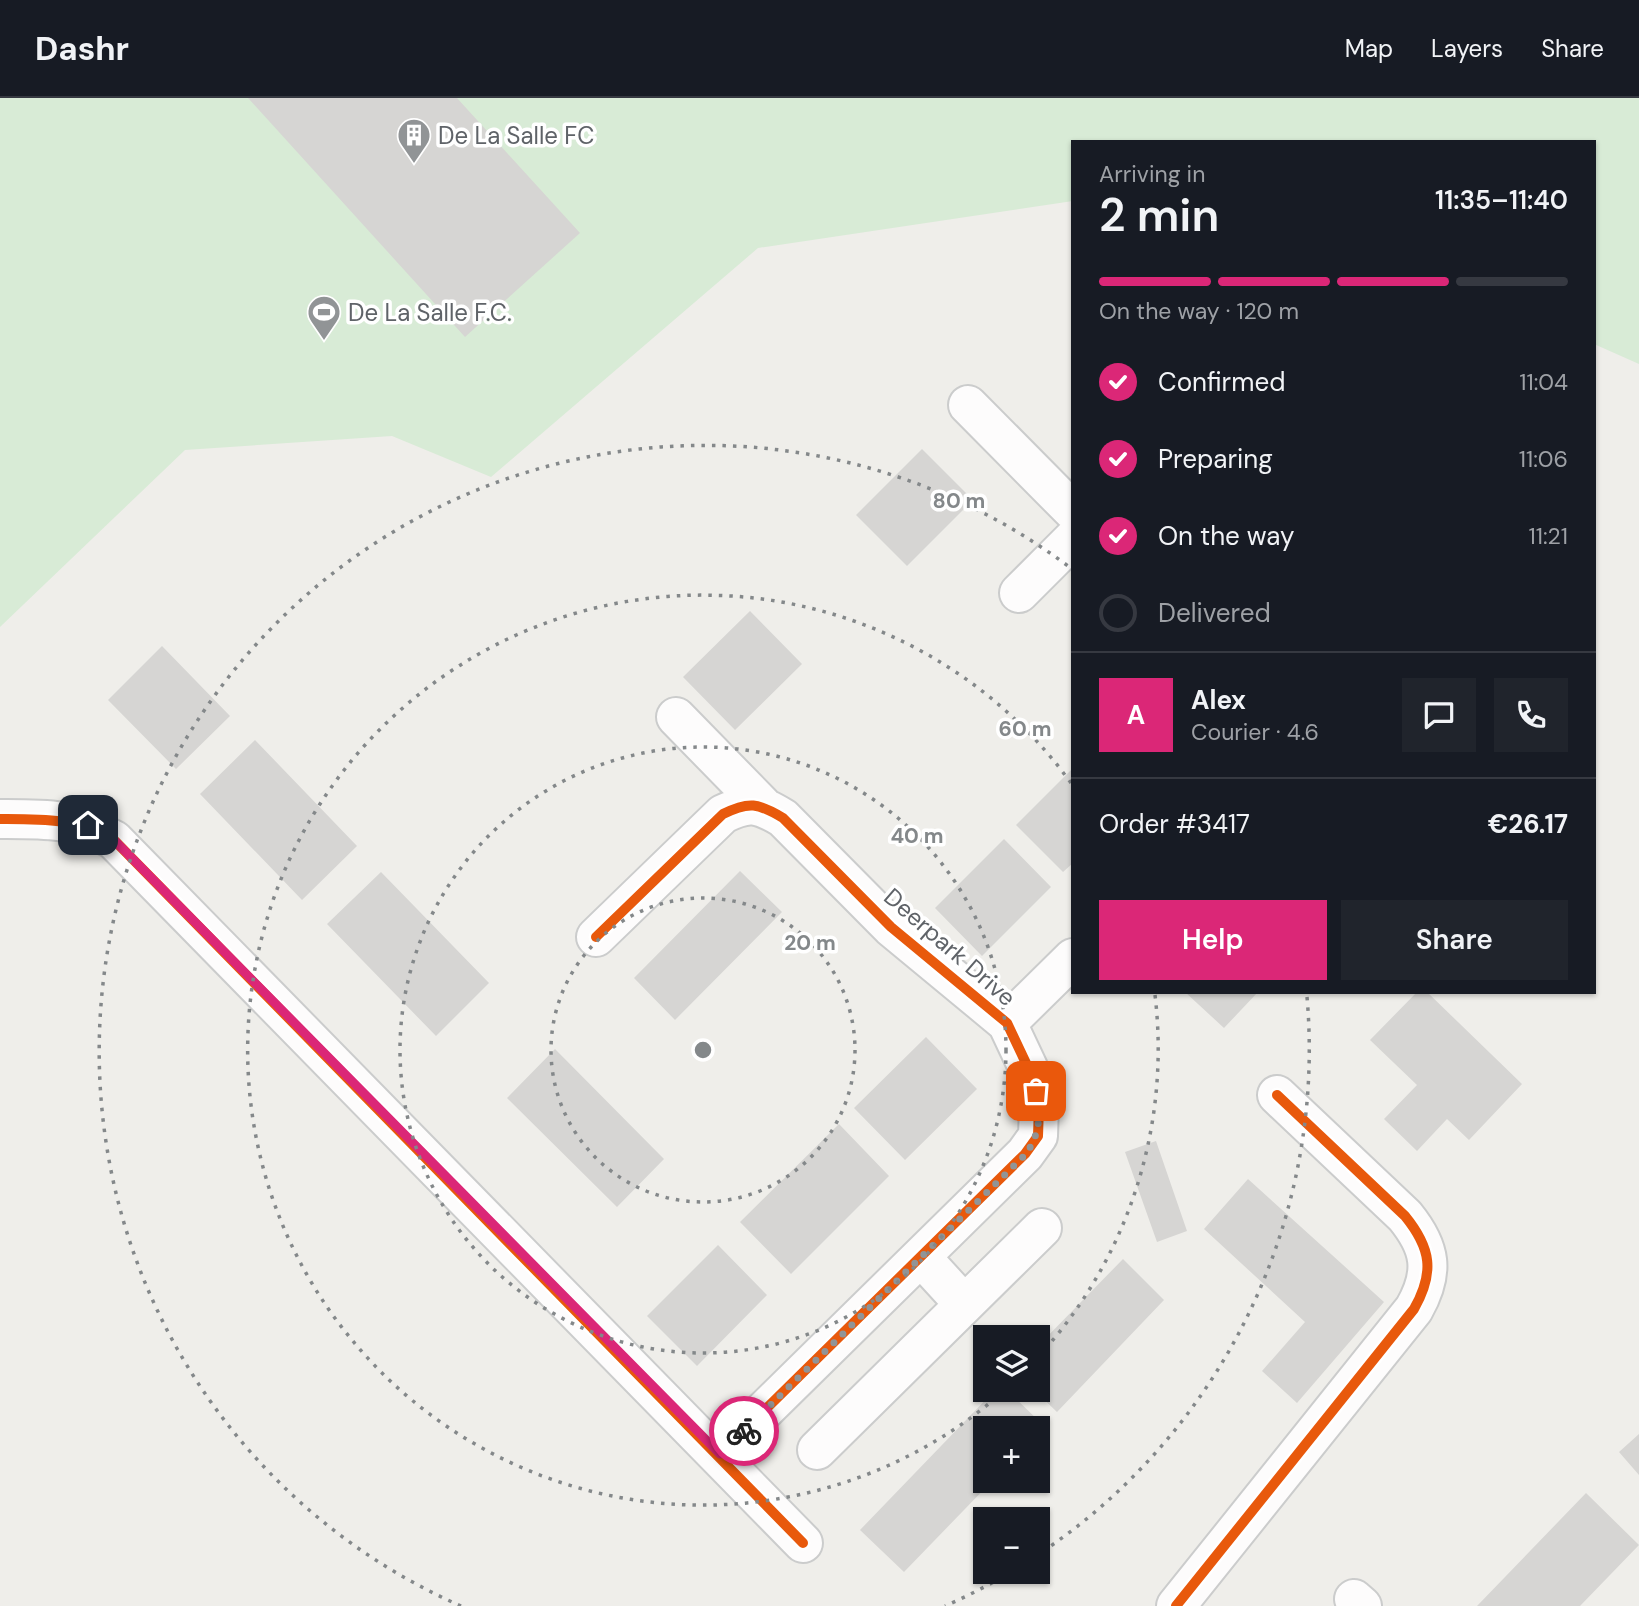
<!DOCTYPE html>
<html lang="en">
<head>
<meta charset="utf-8">
<style>
	:root { --surface:#171b24; --page:#20242c; --text:#f1f3f6; --muted:#9ea1a6; --line:#363941; --accent:#db2777 }
	body { margin:0; font-family:"DM Sans",sans-serif; background:var(--page); color:var(--text); height:100vh; display:flex; flex-direction:column; font-size:26px; white-space:nowrap }
	* { box-sizing:border-box; margin:0 }
	p { font-size:23px; color:var(--muted) }
	.icon { flex:none; width:38px; height:38px; fill:none; stroke:currentColor; stroke-width:2; stroke-linecap:round; stroke-linejoin:round }
	.map { position:relative; flex:1; overflow:hidden }
	.sheet { position:absolute; left:1071px; top:42px; width:525px; height:854px; display:flex; flex-direction:column; background:var(--surface); border-radius:0px; box-shadow:0 2px 5px #0004 }
	.sheet>* { flex:none }
	.buttons { position:absolute; left:973px; top:1227px; display:grid; gap:14px }
	.buttons a { display:grid; place-items:center; width:77px; height:77px; border-radius:0px; background:var(--surface); box-shadow:0 2px 5px #0004; font-size:35px }
	.pin { position:absolute; display:grid; place-items:center; width:60px; height:60px; color:#fff; margin:-30px; border-radius:14px; box-shadow:0 4px 10px #0006 }
	.courier { position:absolute; display:grid; place-items:center; width:70px; height:70px; margin:-35px; border:5px solid #db2777; border-radius:50%; background:#fff; color:#222; box-shadow:0 2px 9px #0007 }
	.overview em { font-style:normal; font-weight:600 }
	.overview div { display:flex; flex-direction:column-reverse }
	.overview { display:flex; align-items:center; justify-content:space-between; height:119px; padding:0 28px }
	h1 { font-size:46px; font-weight:600; line-height:52px }
	.bar { display:grid; grid-template-columns:repeat(4,1fr); gap:10px 7px; align-content:center; height:84px; padding:0 28px }
	.bar i { height:9px; border-radius:5px; background:var(--line) }
	.bar .active { background:var(--accent) }
	.bar p { grid-column:span 4 }
	.line { display:flex; align-items:center; gap:18px; padding:0 28px; border-top:2px solid var(--line) }
	.line div { flex:1 }
	.round { display:grid; place-items:center; flex:none; width:74px; height:74px; border-radius:0px; background:var(--page) }
	ol { padding:0 28px; list-style:none }
	li { display:flex; align-items:center; gap:21px; height:77px }
	li p { margin-inline-start:auto }
	li .icon { padding:7px; border-radius:50%; background:var(--accent); color:#fff; stroke-width:4 }
	li:last-child { color:var(--muted) }
	li i { width:38px; height:38px; border:4px solid var(--line); border-radius:50% }
	.cta { display:flex; gap:14px; margin-top:auto; padding:14px 28px }
	.cta a { flex:1; height:80px; border-radius:0px; background:var(--accent); color:#fff; font-size:28px; font-weight:600; line-height:80px; text-align:center }
	.cta a+a { background:var(--page); color:var(--text) }
	header { display:flex; align-items:center; gap:42px; box-sizing:border-box; height:98px; padding:0 35px; background:var(--surface); border-bottom:2px solid var(--line) }
	header strong { font-size:33px }
	nav { display:flex; gap:38px; margin-inline-start:auto; font-size:24px }
	.map>svg:first-child { display:block }
	.green { fill:#d8ebd6 }
	.building { fill:#d6d5d3 }
	.lines { fill:none; stroke-linecap:round; stroke-linejoin:round }
	.minor-casing { stroke:#cbcccc; stroke-width:42 }
	.minor { stroke:#fdfcfc; stroke-width:38 }
	.cycleway-casing { stroke:#fff; stroke-width:15 }
	.cycleway { stroke:#e8590c; stroke-width:10 }
	.done { stroke:#919496; stroke-width:7; stroke-dasharray:0 12.6 }
	.route { stroke:#db2777; stroke-width:9 }
	.ring { fill:none; stroke:#84888a; stroke-width:3.5; stroke-dasharray:3.5 7 }
	.labels { text-anchor:middle; dominant-baseline:central; stroke-width:7; stroke-linejoin:round; paint-order:stroke }
	.poi-label { font-size:24px; fill:#5f6368; stroke:#fff; text-anchor:start }
	.street-label { font-size:24px; fill:#5f6368; stroke:#fff }
	.centre { fill:#84888a; stroke:#fff; stroke-width:3.5 }
	.ring-label { font-size:21px; text-anchor:middle; font-weight:bold; fill:#84888a; stroke:#fff; stroke-width:7; stroke-linejoin:round; paint-order:stroke }
</style>
</head>
<body>
<header>
<strong>Dashr</strong>
<nav><a>Map</a><a>Layers</a><a>Share</a></nav>
</header>
<div class="map">
<svg width="1639" height="1508" viewBox="0 0 1639 1508">
	<rect width="100%" height="100%" fill="#efeeea"/>
	<!-- green -->
	<path class="green" d="M 0,0 L 1639,0 L 1639,266 L 1594,246 L 1594,44 L 1073,44 L 1073,103 L 758,150 L 491,379 L 392,338 L 185,352 L 0,529 Z"/>
	<!-- building -->
	<path class="building" d="M 248,0 L 457,0 L 580,135 L 465,239 Z
		M 922,351 L 973,402 L 907,468 L 856,417 Z
		M 750,513 L 802,566 L 735,632 L 683,579 Z
		M 162,548 L 230,618 L 176,671 L 108,602 Z
		M 255,642 L 357,748 L 302,802 L 200,696 Z
		M 1073,670 L 1073,765 L 1063,774 L 1016,727 Z
		M 1004,741 L 1051,789 L 982,858 L 935,810 Z
		M 740,773 L 782,814 L 675,922 L 634,880 Z
		M 381,774 L 489,885 L 436,938 L 327,826 Z
		M 1185,894 L 1258,894 L 1224,930 Z
		M 1417,894 L 1427,894 L 1522,986 L 1469,1042 L 1447,1021 L 1417,1053 L 1384,1021 L 1417,987 L 1370,942 Z
		M 926,939 L 977,991 L 905,1062 L 854,1010 Z
		M 555,951 L 664,1061 L 617,1109 L 507,1000 Z
		M 839,1026 L 889,1078 L 791,1176 L 740,1124 Z
		M 1156,1043 L 1187,1133 L 1157,1144 L 1125,1054 Z
		M 1248,1081 L 1384,1204 L 1297,1305 L 1262,1273 L 1305,1224 L 1204,1131 Z
		M 718,1147 L 767,1197 L 697,1268 L 647,1218 Z
		M 1123,1161 L 1164,1202 L 1057,1314 L 1034,1292 L 1038,1292 L 1038,1248 Z
		M 995,1292 L 1007,1292 L 1045,1329 L 1038,1336 L 1038,1330 L 985,1330 L 985,1382 L 993,1382 L 904,1474 L 860,1432 Z
		M 1639,1336 L 1639,1377 L 1619,1354 Z
		M 1586,1395 L 1639,1447 L 1580,1508 L 1477,1508 Z"/>
	<g class="lines">
		<defs>
			<path id="minor" d="M 968,307 L 1073,413
				M 1019,495 L 1073,441
				M 676,619 L 762,707
				M 0,721 C 44,721 75,720 114,742 L 803,1445
				M 596,839 L 723,716 C 749,703 758,705 783,720 L 891,829 L 1007,925 L 1032,978 L 1039,1008 L 1038,1038 L 1025,1056 L 720,1356
				M 1007,925 L 1073,860
				M 921,1159 L 964,1206
				M 817,1352 L 1042,1130
				M 1354,1501 L 1362,1508
				M 1176,1508 L 1414,1211 C 1435,1174 1431,1150 1405,1118 L 1277,997"/>
		</defs>
		<!-- minor casing -->
		<use href="#minor" class="minor-casing"/>
		<!-- minor -->
		<use href="#minor" class="minor"/>
		<defs>
			<path id="cycleway" d="M 0,721 C 44,721 75,720 114,742 L 803,1445
				M 596,839 L 723,716 C 749,703 758,705 783,720 L 891,829 L 1007,925 L 1032,978 L 1039,1008 L 1038,1038 L 1025,1056 L 720,1356
				M 1176,1508 L 1414,1211 C 1435,1174 1431,1150 1405,1118 L 1277,997"/>
		</defs>
		<!-- cycleway casing -->
		<use href="#cycleway" class="cycleway-casing"/>
		<!-- cycleway -->
		<use href="#cycleway" class="cycleway"/>
	</g>
	<g class="lines">
		<!-- done -->
		<path class="done" d="M 744,1333 L 1026,1056 C 1040,1035 1041,1018 1036,993"/>
		<!-- route -->
		<path class="route" d="M 88,727 L 114,742 L 720,1356 L 744,1333"/>
	</g>
	<!-- distance rings -->
	<g class="ring">
		<circle cx="703" cy="952" r="152"/>
		<circle cx="703" cy="952" r="303"/>
		<path d="M1004 1293A455 455 0 1 1 1071 685M1155 897A455 455 0 0 1 1038 1259"/>
		<path d="M1011 1474A606 606 0 0 1 945 1508M461 1508A606 606 0 1 1 1072 471M1307 899A606 606 0 0 1 1042 1454"/>
	</g>
	<!-- icons -->
	<defs>
		<symbol id="building-pin" viewBox="-11 -11 22 30"><path d="M0 17L-7.5 6A9.5 9.5 0 1 1 7.5 6Z" fill="#919496" stroke="#fff"/><path d="M-4-6H4V6H1V3H-1V6H-4ZM-2.5-4.3h1.7v1.8h-1.7ZM.8-4.3h1.7v1.8H.8ZM-2.5-1h1.7V.8h-1.7ZM.8-1h1.7V.8H.8Z" fill="#fff"/></symbol>
		<symbol id="stadium-pin" viewBox="-11 -11 22 30"><path d="M0 17L-7.5 6A9.5 9.5 0 1 1 7.5 6Z" fill="#919496" stroke="#fff"/><path d="M0-5a6.5 5 0 1 0 0 10a6.5 5 0 1 0 0-10ZM-3.5-1.8h7v3.6h-7Z" fill="#fff"/></symbol>
	</defs>
	<g fill-rule="evenodd">
		<use href="#building-pin" x="395" y="18" width="38" height="52"/>
		<use href="#stadium-pin" x="305" y="195" width="38" height="52"/>
	</g>
	<g class="labels">
		<!-- poi labels -->
		<g class="poi-label">
			<text x="438" y="37">De La Salle FC</text>
			<text x="348" y="214">De La Salle F.C.</text>
		</g>
		<!-- street labels -->
		<g class="street-label">
			<text transform="translate(950 849) rotate(41)">Deerpark Drive</text>
		</g>
	</g>
	<circle cx="703" cy="952" r="10" class="centre"/>
	<g class="ring-label">
		<text x="959" y="410">80 m</text>
		<text x="1025" y="638">60 m</text>
		<text x="917" y="745">40 m</text>
		<text x="810" y="852">20 m</text>
	</g>
</svg>
<div class="buttons">
<a><svg class="icon" aria-label="layers" viewBox="0 0 24 24"><path d="M12 4l9 5-9 5-9-5zM3 14l9 5 9-5"/></svg></a>
<a>+</a>
<a>−</a>
</div>
<div class="pin" style="left:1036px;top:993px;background:#ea580c"><svg class="icon" aria-label="bag" viewBox="0 0 24 24"><path d="M5 8h14l-1 12H6zM9 8a3 3 0 0 1 6 0"/></svg></div>
<div class="pin" style="left:88px;top:727px;background:#1f2937"><svg class="icon" aria-label="home" viewBox="0 0 24 24"><path d="M3 11l9-7 9 7M6 9v11h12V9"/></svg></div>
<div class="courier" style="left:744px;top:1333px"><svg class="icon" aria-label="bike" viewBox="0 0 24 24"><circle cx="6" cy="16" r="4"/><circle cx="18" cy="16" r="4"/><path d="M6 16l4-8h5l3 8M10 8l3 8H6M13 5h3"/></svg></div>
<section class="sheet">
<div class="overview"><div><h1>2 min</h1><p>Arriving in</p></div><em>11:35–11:40</em></div>
<div class="bar"><i class="active"></i><i class="active"></i><i class="active"></i><i></i><p>On the way · 120 m</p></div>
<ol>
<li><svg class="icon" aria-label="check" viewBox="0 0 24 24"><path d="M5 12l5 5 9-10"/></svg>Confirmed<p>11:04</p></li>
<li><svg class="icon" aria-label="check" viewBox="0 0 24 24"><path d="M5 12l5 5 9-10"/></svg>Preparing<p>11:06</p></li>
<li><svg class="icon" aria-label="check" viewBox="0 0 24 24"><path d="M5 12l5 5 9-10"/></svg>On the way<p>11:21</p></li>
<li><i></i>Delivered</li>
</ol>
<div class="line" style="height:126px"><b class="round" style="background:var(--accent);color:#fff">A</b><div><b>Alex</b><p>Courier · 4.6</p></div><a class="round"><svg class="icon" aria-label="chat" viewBox="0 0 24 24"><path d="M4 5h16v11H9l-5 4z"/></svg></a><a class="round"><svg class="icon" aria-label="phone" viewBox="0 0 24 24"><path d="M5 4h4l2 5-3 2q2 4 5 5l2-3 5 2v4C11 20 4 13 5 4z"/></svg></a></div>
<div class="line" style="height:91px"><div>Order #3417</div><b>€26.17</b></div>
<div class="cta"><a>Help</a><a>Share</a></div>
</section>
</div>
</body>
</html>
